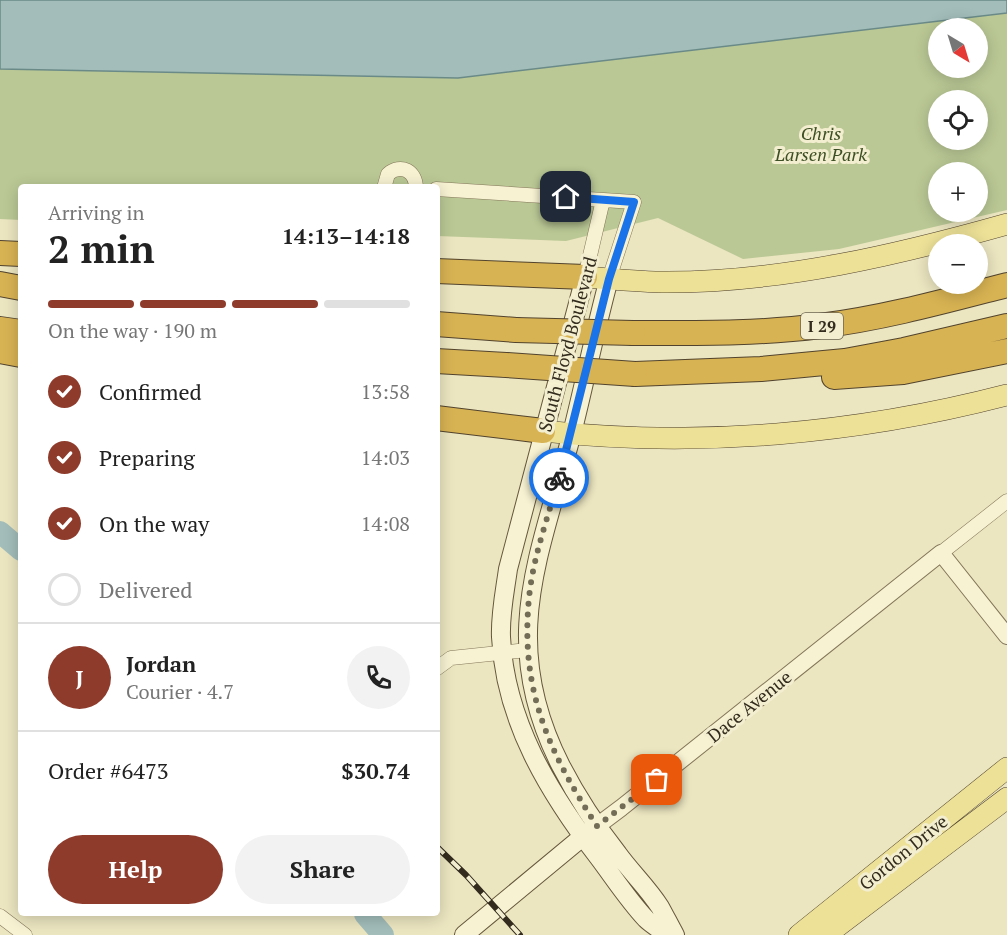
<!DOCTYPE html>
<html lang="en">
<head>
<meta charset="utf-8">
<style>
	:root { --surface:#fff; --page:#f2f2f2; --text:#222; --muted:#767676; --line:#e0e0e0; --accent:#8f3b2c }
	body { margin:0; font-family:"PT Serif",serif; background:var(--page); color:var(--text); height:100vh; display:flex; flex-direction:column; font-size:22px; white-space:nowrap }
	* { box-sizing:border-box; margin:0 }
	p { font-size:20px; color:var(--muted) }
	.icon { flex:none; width:33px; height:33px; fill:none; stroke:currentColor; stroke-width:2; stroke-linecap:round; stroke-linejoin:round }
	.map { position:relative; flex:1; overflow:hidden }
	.sheet { position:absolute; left:18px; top:184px; width:422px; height:732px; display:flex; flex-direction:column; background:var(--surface); border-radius:6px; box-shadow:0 3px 15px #0003 }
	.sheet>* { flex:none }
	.needle { width:39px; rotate:142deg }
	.controls { position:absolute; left:928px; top:18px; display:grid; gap:12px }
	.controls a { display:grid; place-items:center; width:60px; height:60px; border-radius:50%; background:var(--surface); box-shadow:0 3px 15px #0003; font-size:30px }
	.pin { position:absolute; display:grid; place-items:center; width:51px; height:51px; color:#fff; margin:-26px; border-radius:12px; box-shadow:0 3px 9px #0006 }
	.courier { position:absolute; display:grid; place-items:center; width:60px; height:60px; margin:-30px; border:4px solid #1a73e8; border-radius:50%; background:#fff; color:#222; box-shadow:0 2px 8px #0007 }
	.summary em { font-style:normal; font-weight:700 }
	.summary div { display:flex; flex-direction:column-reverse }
	.summary { display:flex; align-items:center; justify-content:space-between; height:102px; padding:0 30px }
	h1 { font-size:39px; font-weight:700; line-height:45px }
	.bar { display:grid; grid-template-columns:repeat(4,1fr); gap:9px 6px; align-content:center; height:72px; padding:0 30px }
	.bar i { height:8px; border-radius:4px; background:var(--line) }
	.bar .selected { background:var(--accent) }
	.bar p { grid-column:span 4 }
	.line { display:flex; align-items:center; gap:15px; padding:0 30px; border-top:2px solid var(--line) }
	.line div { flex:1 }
	.round { display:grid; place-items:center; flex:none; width:63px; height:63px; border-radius:32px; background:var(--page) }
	ol { padding:0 30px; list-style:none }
	li { display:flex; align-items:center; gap:18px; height:66px }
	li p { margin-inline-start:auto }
	li .icon { padding:6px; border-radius:50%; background:var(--accent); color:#fff; stroke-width:4 }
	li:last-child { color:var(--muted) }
	li i { width:33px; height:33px; border:3px solid var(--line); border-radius:50% }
	.primary-button { display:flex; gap:12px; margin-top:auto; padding:12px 30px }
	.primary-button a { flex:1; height:69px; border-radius:36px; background:var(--accent); color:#fff; font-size:24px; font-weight:700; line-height:69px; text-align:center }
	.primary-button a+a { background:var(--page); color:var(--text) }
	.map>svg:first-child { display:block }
	.green { fill:#bac895; fill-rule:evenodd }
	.water { fill:#a2bdba; stroke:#6a8a88; stroke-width:1.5 }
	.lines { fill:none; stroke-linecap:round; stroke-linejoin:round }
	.river { stroke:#a2bdba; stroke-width:22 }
	.minor-casing { stroke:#837659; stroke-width:15 }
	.tertiary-casing { stroke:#837659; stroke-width:18 }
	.secondary-casing { stroke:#65573c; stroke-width:20 }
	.primary-casing { stroke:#51432d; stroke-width:22 }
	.motorway-casing { stroke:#51432d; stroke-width:26 }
	.minor { stroke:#f7f2d2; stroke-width:14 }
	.tertiary { stroke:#f7f2d2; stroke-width:16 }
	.secondary { stroke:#f7f2d2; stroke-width:18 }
	.primary { stroke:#ede198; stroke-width:21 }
	.motorway { stroke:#d8b353; stroke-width:24 }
	.rail-casing { stroke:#332b1d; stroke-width:6 }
	.rail { stroke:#f3eecf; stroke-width:4; stroke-dasharray:11; stroke-linecap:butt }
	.motorway-bridge-casing { stroke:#51432d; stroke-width:26; stroke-linecap:butt }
	.motorway-bridge { stroke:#d8b353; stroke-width:24 }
	.done { stroke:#736c56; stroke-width:6; stroke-dasharray:0 10.8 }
	.route { stroke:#1a73e8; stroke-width:8 }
	.labels { text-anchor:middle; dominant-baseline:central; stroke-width:6; stroke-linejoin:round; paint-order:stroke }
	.shield { fill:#f3eecf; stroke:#6d6652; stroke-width:1.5 }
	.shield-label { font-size:16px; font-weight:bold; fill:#332b1d }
	.park-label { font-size:18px; font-style:italic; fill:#3d4f24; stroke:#f3eecf }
	.street-label { font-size:18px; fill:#332b1d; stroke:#f3eecf }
</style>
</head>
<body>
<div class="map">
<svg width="1007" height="935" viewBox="0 0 1007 935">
	<rect width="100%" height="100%" fill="#ebe5c0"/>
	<!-- green -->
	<path class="green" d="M 1007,13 L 1007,210 L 839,249 L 743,259 L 658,218 L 566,241 L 437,236 L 436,188 L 21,188 L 21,220 L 0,219 L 0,69 L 458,78 ZM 939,28 L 978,28 L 978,68 L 939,68 ZM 939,100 L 978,100 L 978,140 L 939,140 ZM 939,172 L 978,172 L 978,212 L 939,212 Z"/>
	<!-- water -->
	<path class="water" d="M 0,0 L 1007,0 L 1007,13 L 458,78 L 0,69 Z"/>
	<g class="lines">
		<!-- river -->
		<path class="river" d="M 0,532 L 21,550
			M 365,914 L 383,935"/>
		<defs>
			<path id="minor" d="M 384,188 L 388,174 C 401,163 416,171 416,188
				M 436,189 L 634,202 L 609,279
				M 585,277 L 603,200
				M 941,553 L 1007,501
				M 436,669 L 451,658 L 528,650
				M 0,916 L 25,935"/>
			<path id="tertiary" d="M 597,826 L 621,808 L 941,553 L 1007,636"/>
			<path id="secondary" d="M 585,277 L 508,569 C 505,591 500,614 501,637 C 505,721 549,793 599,858 C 614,878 629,901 646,919 C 652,925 661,930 668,935
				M 609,279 C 595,330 585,382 572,433 C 540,557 497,641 561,766 C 577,797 596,826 618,854 C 631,872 648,888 660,907 C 665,916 670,926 675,935
				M 464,935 L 592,829"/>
			<path id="primary" d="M 585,277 C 612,279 639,282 667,282 C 782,282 897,255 1007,224
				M 543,431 C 698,448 857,434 1007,395
				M 799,935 L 1007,768
				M 826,935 L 1007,798"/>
			<path id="motorway" d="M 0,253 L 21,254
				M 436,271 L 585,277
				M 0,284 L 21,288
				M 436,324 L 516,330
				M 0,329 L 21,332
				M 633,333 C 696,333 758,334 820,326 C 884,318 945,301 1007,285
				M 0,351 L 21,355
				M 436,361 L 506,365
				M 635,374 L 761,369 L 845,361 L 904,350 L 1007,326
				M 834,377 L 903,372 L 1007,351
				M 436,418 L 543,431"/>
		</defs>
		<!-- minor casing -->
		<use href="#minor" class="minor-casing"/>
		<!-- tertiary casing -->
		<use href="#tertiary" class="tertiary-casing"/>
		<!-- secondary casing -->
		<use href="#secondary" class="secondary-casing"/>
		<!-- primary casing -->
		<use href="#primary" class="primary-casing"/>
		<!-- motorway casing -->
		<use href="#motorway" class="motorway-casing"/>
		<!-- minor -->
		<use href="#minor" class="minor"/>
		<!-- tertiary -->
		<use href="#tertiary" class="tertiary"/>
		<!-- secondary -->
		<use href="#secondary" class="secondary"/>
		<!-- primary -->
		<use href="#primary" class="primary"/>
		<!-- motorway -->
		<use href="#motorway" class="motorway"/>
		<defs>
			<path id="rail" d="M 436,846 L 466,875 L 520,935"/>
		</defs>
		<!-- rail casing -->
		<use href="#rail" class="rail-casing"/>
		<!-- rail -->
		<use href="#rail" class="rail"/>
		<defs>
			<path id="motorway-bridge" d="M 516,330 L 633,333
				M 506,365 L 635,374"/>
		</defs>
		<!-- motorway-bridge casing -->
		<use href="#motorway-bridge" class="motorway-bridge-casing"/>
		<!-- motorway-bridge -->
		<use href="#motorway-bridge" class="motorway-bridge"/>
	</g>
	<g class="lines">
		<!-- done -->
		<path class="done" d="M 559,478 C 548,517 533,557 529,598 C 520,689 548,751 597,826 L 657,780"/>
		<!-- route -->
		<path class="route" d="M 559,478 L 609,279 L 634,202 L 566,197"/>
	</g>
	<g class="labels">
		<!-- shield labels -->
		<rect class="shield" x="801" y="313" width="42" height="26" rx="4.5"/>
		<g class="shield-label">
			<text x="822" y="326">I 29</text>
		</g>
		<!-- park labels -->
		<g class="park-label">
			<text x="821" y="133">Chris<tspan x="821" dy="21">Larsen Park</tspan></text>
		</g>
		<!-- street labels -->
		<g class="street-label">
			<text transform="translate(567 344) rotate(-75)">South Floyd Boulevard</text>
			<text transform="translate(749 706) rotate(-39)">Dace Avenue</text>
			<text transform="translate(903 852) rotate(-39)">Gordon Drive</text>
		</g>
	</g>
</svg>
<div class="controls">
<a><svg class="needle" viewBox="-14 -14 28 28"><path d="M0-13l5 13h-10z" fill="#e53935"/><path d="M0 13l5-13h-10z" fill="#767676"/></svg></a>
<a><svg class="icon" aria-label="locate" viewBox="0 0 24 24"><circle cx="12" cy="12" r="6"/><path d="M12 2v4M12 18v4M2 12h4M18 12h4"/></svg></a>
<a>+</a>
<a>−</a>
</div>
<div class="pin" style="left:657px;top:780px;background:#ea580c"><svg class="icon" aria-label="bag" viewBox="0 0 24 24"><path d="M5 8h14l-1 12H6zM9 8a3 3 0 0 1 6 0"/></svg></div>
<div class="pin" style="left:566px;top:197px;background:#1f2937"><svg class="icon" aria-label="home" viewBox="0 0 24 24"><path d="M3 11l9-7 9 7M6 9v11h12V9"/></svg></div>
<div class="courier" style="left:559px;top:478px"><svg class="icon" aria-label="bike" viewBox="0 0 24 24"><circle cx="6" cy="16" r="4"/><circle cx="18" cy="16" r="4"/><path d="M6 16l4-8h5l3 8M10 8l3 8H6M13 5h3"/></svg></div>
<section class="sheet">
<div class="summary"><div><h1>2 min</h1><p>Arriving in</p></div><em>14:13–14:18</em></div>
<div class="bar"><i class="selected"></i><i class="selected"></i><i class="selected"></i><i></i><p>On the way · 190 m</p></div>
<ol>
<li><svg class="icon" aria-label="check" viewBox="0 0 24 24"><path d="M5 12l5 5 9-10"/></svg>Confirmed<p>13:58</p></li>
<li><svg class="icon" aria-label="check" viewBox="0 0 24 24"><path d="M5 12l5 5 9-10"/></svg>Preparing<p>14:03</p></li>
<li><svg class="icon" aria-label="check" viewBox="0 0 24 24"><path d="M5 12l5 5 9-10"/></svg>On the way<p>14:08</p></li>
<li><i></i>Delivered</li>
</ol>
<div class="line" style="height:108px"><b class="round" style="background:var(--accent);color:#fff">J</b><div><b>Jordan</b><p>Courier · 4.7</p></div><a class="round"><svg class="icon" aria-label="phone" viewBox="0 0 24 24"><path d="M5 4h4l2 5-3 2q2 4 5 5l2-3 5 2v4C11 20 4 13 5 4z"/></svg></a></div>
<div class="line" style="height:78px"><div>Order #6473</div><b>$30.74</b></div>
<div class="primary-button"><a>Help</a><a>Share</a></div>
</section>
</div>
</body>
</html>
